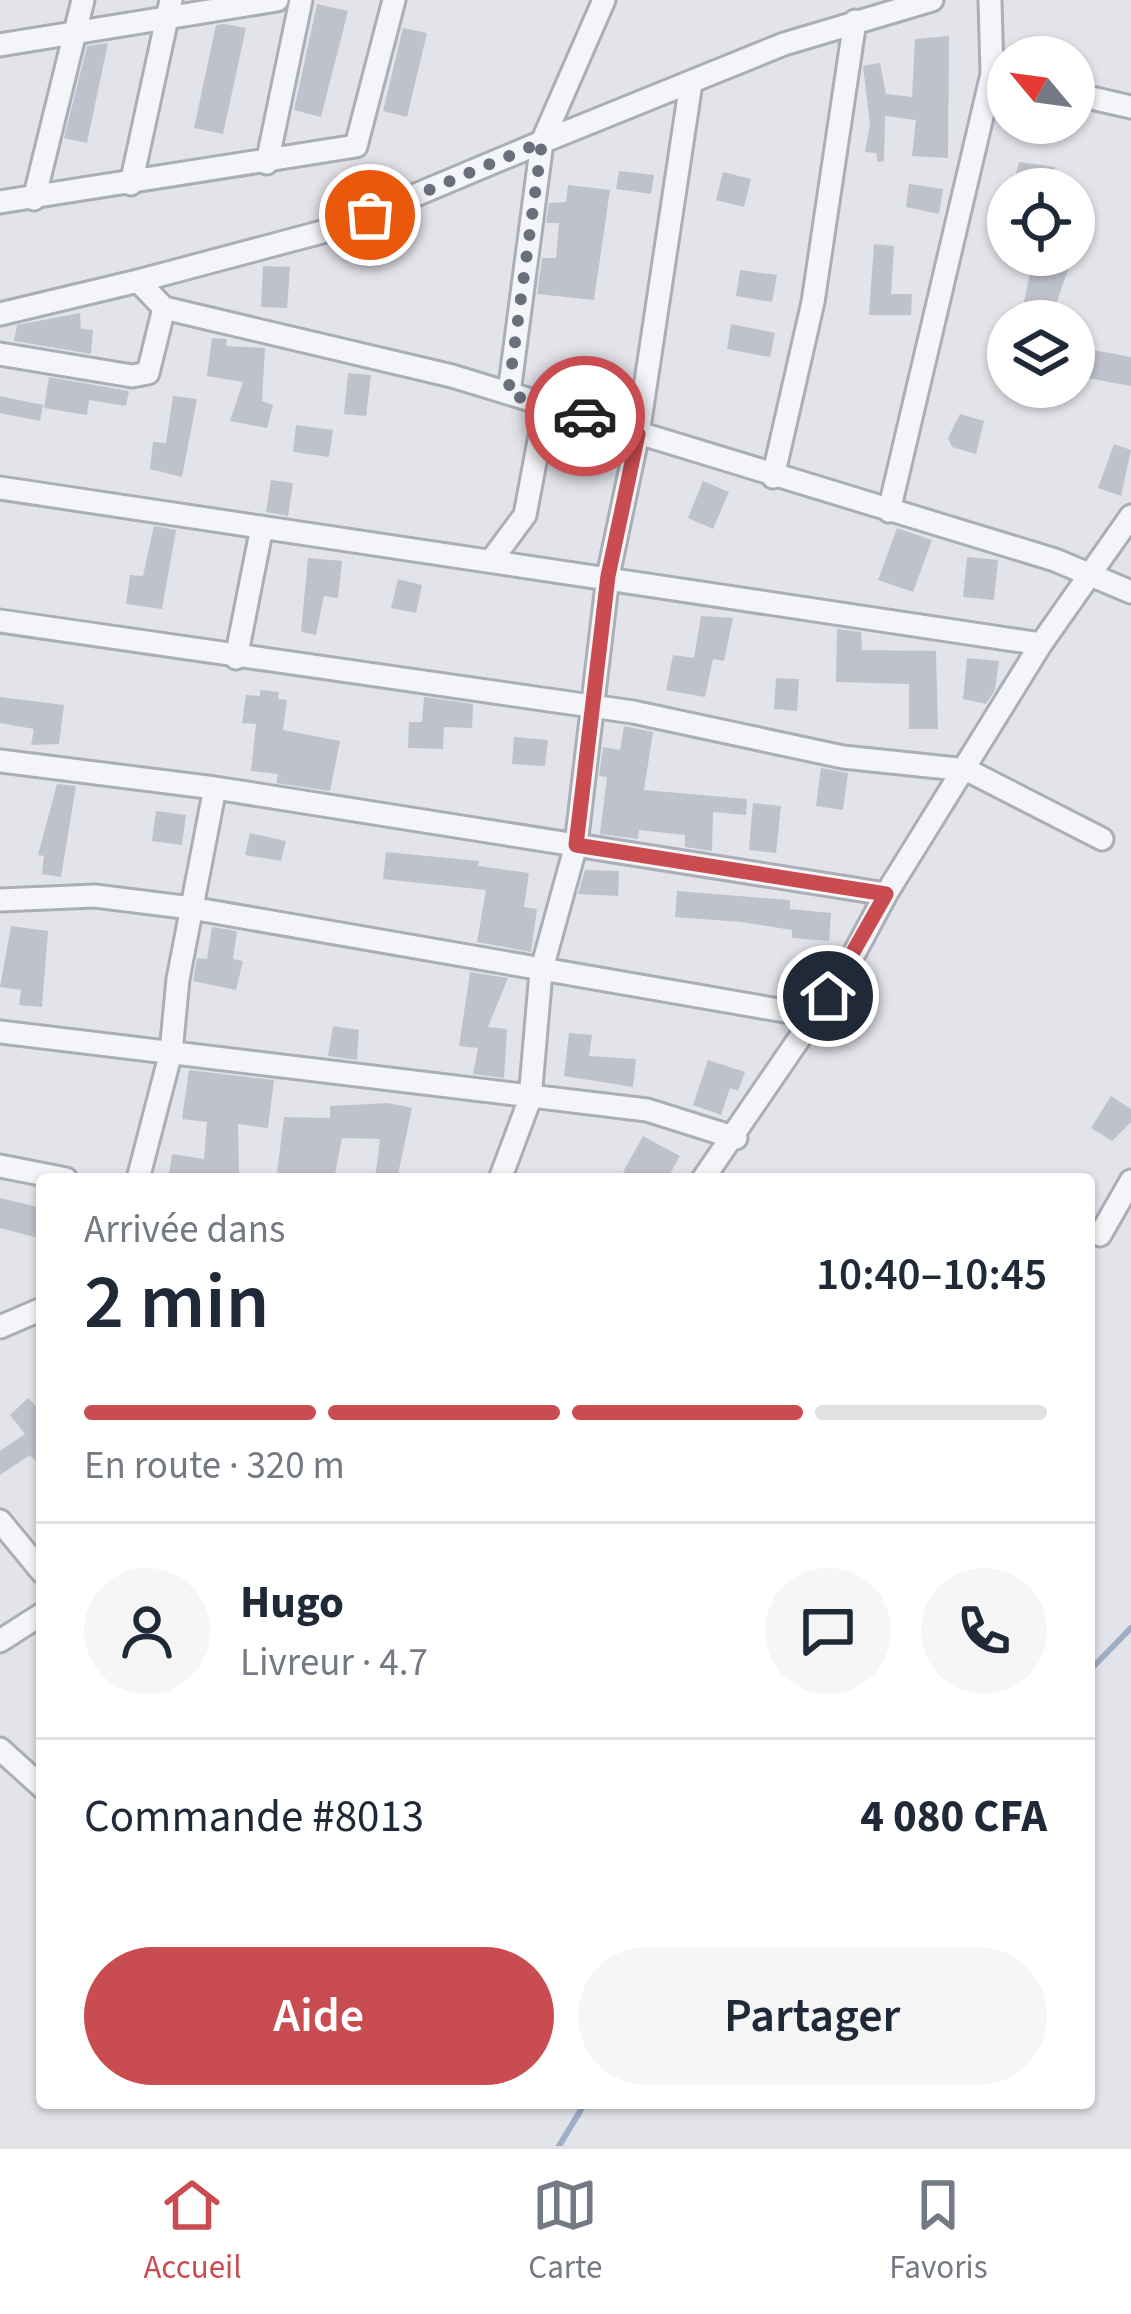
<!DOCTYPE html>
<html lang="fr">
<head>
<meta charset="utf-8">
<style>
	:root { --surface:#fff; --page:#f6f6f7; --text:#1f2937; --muted:#747a83; --line:#e0e1e3; --accent:#c94c50 }
	body { margin:0; font-family:"Source Sans 3",sans-serif; background:var(--page); color:var(--text); height:100vh; display:flex; flex-direction:column; font-size:45px; white-space:nowrap }
	* { box-sizing:border-box; margin:0 }
	p { font-size:39px; color:var(--muted) }
	.icon { flex:none; width:66px; height:66px; fill:none; stroke:currentColor; stroke-width:2; stroke-linecap:round; stroke-linejoin:round }
	.map { position:relative; flex:1; overflow:hidden }
	.drawer { position:absolute; left:36px; top:1173px; width:1059px; height:936px; display:flex; flex-direction:column; background:var(--surface); border-radius:12px; box-shadow:0 3px 9px #0004 }
	.drawer>* { flex:none }
	.needle { width:78px; rotate:299deg }
	.tools { position:absolute; left:987px; top:36px; display:grid; gap:24px }
	.tools a { display:grid; place-items:center; width:108px; height:108px; border-radius:50%; background:var(--surface); box-shadow:0 3px 9px #0004; font-size:60px }
	.pin { position:absolute; display:grid; place-items:center; width:102px; height:102px; color:#fff; margin:-51px; border:6px solid #fff; border-radius:50%; box-shadow:0 3px 12px #0007 }
	.courier { position:absolute; display:grid; place-items:center; width:120px; height:120px; margin:-60px; border:9px solid #c94c50; border-radius:50%; background:#fff; color:#222; box-shadow:0 3px 15px #0007 }
	.summary em { font-style:normal; font-weight:600 }
	.summary div { display:flex; flex-direction:column-reverse }
	.summary { display:flex; align-items:center; justify-content:space-between; height:204px; padding:0 48px }
	h1 { font-size:78px; font-weight:600; line-height:90px }
	.bar { display:grid; grid-template-columns:repeat(4,1fr); gap:18px 12px; align-content:center; height:144px; padding:0 48px }
	.bar i { height:15px; border-radius:9px; background:var(--line) }
	.bar .selected { background:var(--accent) }
	.bar p { grid-column:span 4 }
	.line { display:flex; align-items:center; gap:30px; padding:0 48px; border-top:3px solid var(--line) }
	.line div { flex:1 }
	.round { display:grid; place-items:center; flex:none; width:126px; height:126px; border-radius:63px; background:var(--page) }
	.action { display:flex; gap:24px; margin-top:auto; padding:24px 48px }
	.action a { flex:1; height:138px; border-radius:72px; background:var(--accent); color:#fff; font-size:48px; font-weight:600; line-height:138px; text-align:center }
	.action a+a { background:var(--page); color:var(--text) }
	.menu { display:flex; justify-content:space-around; align-items:center; height:168px; border-top:3px solid var(--line); background:var(--surface); font-size:33px; color:var(--muted) }
	.menu a { display:grid; justify-items:center; gap:6px }
	.menu .selected { color:var(--accent) }
	.map>svg:first-child { display:block }
	.lines { fill:none; stroke-linecap:round; stroke-linejoin:round }
	.stream { stroke:#9eadc8; stroke-width:6 }
	.building { fill:#bfc2cc }
	.minor-casing { stroke:#abaeb7; stroke-width:27 }
	.minor { stroke:#f4f5f8; stroke-width:21 }
	.done { stroke:#6a6f7c; stroke-width:12; stroke-dasharray:0 21.6 }
	.route { stroke:#c94c50; stroke-width:15 }
</style>
</head>
<body>
<div class="map">
<svg width="1131" height="2146" viewBox="0 0 1131 2146">
	<rect width="100%" height="100%" fill="#e2e4e9"/>
	<g class="lines">
		<!-- stream -->
		<path class="stream" d="M 1089,1671 L 1131,1628
			M 559,2146 L 585,2103"/>
	</g>
	<!-- building -->
	<path class="building" d="M 317,4 L 348,11 L 321,117 L 294,110 Z
		M 224,24 L 246,28 L 223,134 L 194,128 L 216,25 Z
		M 403,28 L 427,33 L 407,117 L 383,111 Z
		M 949,36 L 948,158 L 912,156 L 916,120 L 885,116 L 884,161 L 878,162 L 876,153 L 865,152 L 870,124 L 863,66 L 880,63 L 886,94 L 912,97 L 915,39 Z
		M 108,43 L 87,143 L 64,138 L 87,46 Z
		M 1019,162 L 1055,167 L 1050,189 L 1012,189 Z
		M 619,171 L 654,175 L 651,194 L 616,189 Z
		M 723,172 L 751,179 L 744,207 L 716,200 Z
		M 909,184 L 943,189 L 939,214 L 906,207 Z
		M 568,185 L 610,190 L 594,300 L 537,294 L 542,258 L 556,258 L 559,223 L 546,223 L 549,203 L 566,202 Z
		M 874,244 L 894,246 L 891,294 L 912,294 L 911,315 L 869,315 Z
		M 1033,259 L 1069,267 L 1050,321 L 1020,321 Z
		M 263,266 L 290,267 L 287,308 L 261,307 Z
		M 740,270 L 777,275 L 772,302 L 736,296 Z
		M 80,313 L 81,329 L 93,330 L 91,354 L 14,341 L 17,325 Z
		M 731,324 L 775,333 L 770,357 L 727,349 Z
		M 212,338 L 227,339 L 226,346 L 265,348 L 262,401 L 273,405 L 267,428 L 230,421 L 243,382 L 207,376 Z
		M 1082,348 L 1131,357 L 1131,386 L 1077,376 Z
		M 348,373 L 371,375 L 366,416 L 344,414 Z
		M 49,377 L 129,391 L 126,406 L 89,400 L 87,415 L 44,408 Z
		M 0,396 L 43,405 L 40,421 L 0,413 Z
		M 173,396 L 197,399 L 182,477 L 150,469 L 153,442 L 166,443 Z
		M 960,414 L 984,421 L 976,454 L 952,447 L 948,438 Z
		M 296,425 L 333,430 L 329,457 L 293,452 Z
		M 1114,444 L 1131,450 L 1121,496 L 1098,488 Z
		M 271,480 L 293,483 L 288,516 L 266,512 Z
		M 703,481 L 729,492 L 713,529 L 688,518 Z
		M 154,526 L 176,530 L 162,609 L 126,604 L 130,575 L 143,576 Z
		M 897,528 L 932,540 L 913,592 L 878,580 Z
		M 967,557 L 998,560 L 994,600 L 963,597 Z
		M 308,558 L 342,561 L 338,598 L 324,596 L 316,635 L 301,632 Z
		M 398,579 L 422,585 L 416,613 L 391,608 Z
		M 701,616 L 733,618 L 724,661 L 713,659 L 705,697 L 666,690 L 673,655 L 694,658 Z
		M 837,629 L 861,632 L 862,650 L 936,651 L 938,729 L 909,729 L 909,684 L 836,682 Z
		M 967,658 L 999,661 L 995,690 L 986,704 L 963,699 Z
		M 776,678 L 799,679 L 797,711 L 774,709 Z
		M 260,690 L 279,692 L 278,699 L 287,700 L 283,730 L 340,741 L 330,791 L 276,783 L 278,774 L 251,771 L 256,724 L 242,723 L 246,695 L 260,696 Z
		M 0,697 L 64,705 L 59,744 L 31,745 L 34,729 L 0,723 Z
		M 424,697 L 473,704 L 472,728 L 444,727 L 443,749 L 408,748 L 409,722 L 422,722 Z
		M 624,726 L 653,732 L 644,790 L 747,799 L 746,815 L 713,812 L 712,851 L 685,847 L 685,835 L 639,830 L 638,839 L 600,834 L 607,777 L 599,776 L 603,747 L 620,750 Z
		M 514,737 L 548,740 L 545,766 L 512,764 Z
		M 821,768 L 848,773 L 843,810 L 816,806 Z
		M 57,784 L 76,786 L 61,877 L 42,874 L 44,856 L 38,855 Z
		M 753,803 L 781,806 L 776,853 L 749,850 Z
		M 156,811 L 186,815 L 182,845 L 152,841 Z
		M 250,833 L 286,841 L 281,861 L 245,855 Z
		M 386,852 L 479,861 L 478,866 L 529,873 L 524,907 L 537,909 L 531,952 L 477,942 L 486,890 L 383,879 Z
		M 585,870 L 619,871 L 618,896 L 578,894 Z
		M 677,891 L 790,900 L 790,909 L 831,913 L 829,941 L 792,938 L 792,930 L 741,922 L 675,917 Z
		M 11,926 L 48,931 L 42,1007 L 19,1005 L 21,990 L 0,987 Z
		M 212,927 L 237,931 L 233,959 L 243,961 L 236,990 L 193,981 L 197,958 L 207,959 Z
		M 470,972 L 508,978 L 488,1027 L 507,1029 L 504,1078 L 473,1074 L 478,1048 L 459,1046 Z
		M 333,1026 L 359,1030 L 357,1060 L 328,1056 Z
		M 569,1033 L 592,1035 L 589,1056 L 636,1059 L 633,1087 L 564,1076 Z
		M 708,1060 L 745,1072 L 738,1091 L 730,1088 L 721,1115 L 693,1105 Z
		M 189,1070 L 274,1080 L 268,1128 L 238,1124 L 239,1177 L 169,1174 L 172,1154 L 204,1159 L 207,1122 L 182,1119 Z
		M 1111,1096 L 1131,1109 L 1131,1122 L 1112,1141 L 1091,1128 Z
		M 388,1103 L 412,1108 L 397,1179 L 375,1179 L 380,1139 L 342,1138 L 334,1179 L 277,1173 L 284,1117 L 330,1118 L 330,1106 Z
		M 643,1136 L 680,1156 L 667,1179 L 636,1179 L 623,1172 Z
		M 0,1198 L 42,1208 L 38,1238 L 0,1228 Z
		M 28,1398 L 42,1412 L 42,1468 L 30,1455 L 0,1475 L 0,1451 L 25,1434 L 10,1415 Z"/>
	<g class="lines">
		<defs>
			<path id="minor" d="M 0,45 L 277,0
				M 1074,94 L 1131,107
				M 267,163 L 301,0
				M 131,184 L 171,0
				M 34,199 L 83,0
				M 0,202 L 356,146 L 394,0
				M 138,281 L 337,228 L 542,142 L 604,0
				M 0,314 L 138,281 L 164,308 L 452,376 L 1055,560 L 1131,592
				M 0,354 L 132,376 L 148,373 L 164,308
				M 509,393 L 542,142 L 784,44 L 932,0
				M 773,477 L 813,302 L 855,21
				M 0,488 L 1041,644
				M 889,511 L 992,74 L 990,0
				M 493,558 L 525,515 L 546,404
				M 0,621 L 633,712 L 843,757 L 967,770 L 1102,839
				M 236,658 L 262,527
				M 0,761 L 215,788 L 886,894
				M 0,900 L 95,896 L 191,908 L 813,1016
				M 0,1032 L 647,1110 L 736,1138
				M 0,1166 L 66,1179
				M 138,1179 L 171,1052 L 178,979 L 215,788
				M 500,1179 L 530,1099 L 541,972 L 576,845 L 608,576 L 638,434 L 691,83
				M 703,1179 L 842,976 L 886,894 L 1041,644 L 1131,516
				M 1100,1235 L 1131,1181
				M 0,1327 L 42,1309
				M 0,1521 L 42,1572
				M 0,1641 L 42,1614
				M 0,1749 L 42,1787"/>
		</defs>
		<!-- minor casing -->
		<use href="#minor" class="minor-casing"/>
		<!-- minor -->
		<use href="#minor" class="minor"/>
	</g>
	<g class="lines">
		<!-- done -->
		<path class="done" d="M 370,215 L 542,142 L 508,394 L 585,416"/>
		<!-- route -->
		<path class="route" d="M 585,416 L 638,434 L 608,576 L 576,845 L 886,894 L 828,996"/>
	</g>
</svg>
<div class="tools">
<a><svg class="needle" viewBox="-14 -14 28 28"><path d="M0-13l5 13h-10z" fill="#e53935"/><path d="M0 13l5-13h-10z" fill="#747a83"/></svg></a>
<a><svg class="icon" aria-label="locate" viewBox="0 0 24 24"><circle cx="12" cy="12" r="6"/><path d="M12 2v4M12 18v4M2 12h4M18 12h4"/></svg></a>
<a><svg class="icon" aria-label="layers" viewBox="0 0 24 24"><path d="M12 4l9 5-9 5-9-5zM3 14l9 5 9-5"/></svg></a>
</div>
<div class="pin" style="left:370px;top:215px;background:#ea580c"><svg class="icon" aria-label="bag" viewBox="0 0 24 24"><path d="M5 8h14l-1 12H6zM9 8a3 3 0 0 1 6 0"/></svg></div>
<div class="pin" style="left:828px;top:996px;background:#1f2937"><svg class="icon" aria-label="home" viewBox="0 0 24 24"><path d="M3 11l9-7 9 7M6 9v11h12V9"/></svg></div>
<div class="courier" style="left:585px;top:416px"><svg class="icon" aria-label="car" viewBox="0 0 24 24"><path d="M5 17H2v-5l4-1 3-4h7l3 4 3 1v5h-3M9 17h6M6 11h13"/><circle cx="7" cy="17" r="2"/><circle cx="17" cy="17" r="2"/></svg></div>
<section class="drawer">
<div class="summary"><div><h1>2 min</h1><p>Arrivée dans</p></div><em>10:40–10:45</em></div>
<div class="bar"><i class="selected"></i><i class="selected"></i><i class="selected"></i><i></i><p>En route · 320 m</p></div>
<div class="line" style="height:216px"><a class="round"><svg class="icon" aria-label="person" viewBox="0 0 24 24"><circle cx="12" cy="8" r="4"/><path d="M4 21q1-7 8-7t8 7"/></svg></a><div><b>Hugo</b><p>Livreur · 4.7</p></div><a class="round"><svg class="icon" aria-label="chat" viewBox="0 0 24 24"><path d="M4 5h16v11H9l-5 4z"/></svg></a><a class="round"><svg class="icon" aria-label="phone" viewBox="0 0 24 24"><path d="M5 4h4l2 5-3 2q2 4 5 5l2-3 5 2v4C11 20 4 13 5 4z"/></svg></a></div>
<div class="line" style="height:156px"><div>Commande #8013</div><b>4 080 CFA</b></div>
<div class="action"><a>Aide</a><a>Partager</a></div>
</section>
</div>
<nav class="menu">
<a class="selected"><svg class="icon" aria-label="home" viewBox="0 0 24 24"><path d="M3 11l9-7 9 7M6 9v11h12V9"/></svg>Accueil</a>
<a><svg class="icon" aria-label="map" viewBox="0 0 24 24"><path d="M3 6l6-2 6 2 6-2v14l-6 2-6-2-6 2zM9 4v14M15 6v14"/></svg>Carte</a>
<a><svg class="icon" aria-label="saved" viewBox="0 0 24 24"><path d="M7 4h10v16l-5-4-5 4z"/></svg>Favoris</a>
</nav>
</body>
</html>
